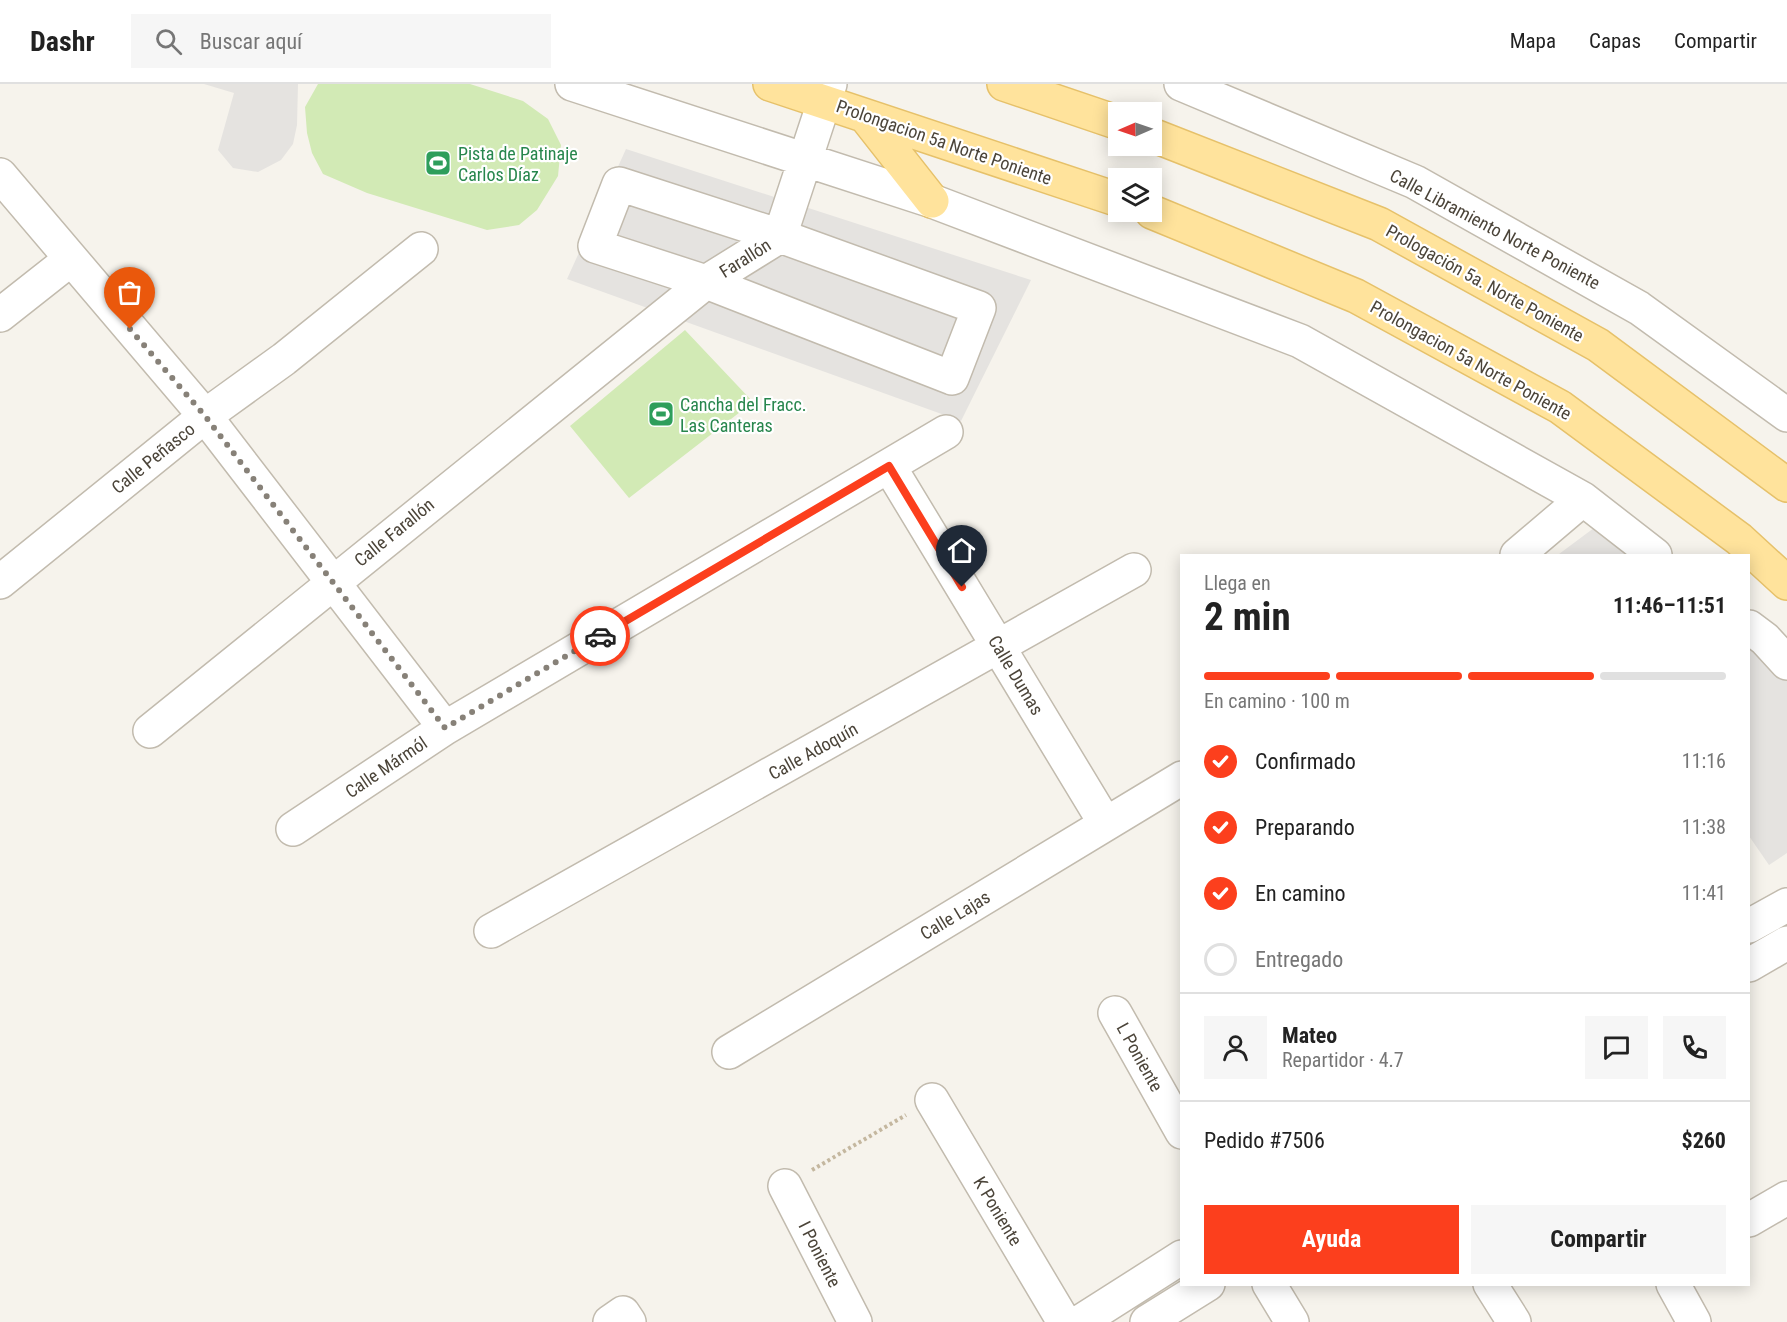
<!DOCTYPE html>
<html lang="es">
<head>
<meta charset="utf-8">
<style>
	:root { --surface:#fff; --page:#f6f6f6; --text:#222; --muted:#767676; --line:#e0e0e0; --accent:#fc3f1d }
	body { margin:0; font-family:"Roboto Condensed",sans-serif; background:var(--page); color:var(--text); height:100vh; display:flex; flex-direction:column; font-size:22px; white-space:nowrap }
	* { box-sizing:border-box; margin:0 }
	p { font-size:20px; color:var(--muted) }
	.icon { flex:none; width:33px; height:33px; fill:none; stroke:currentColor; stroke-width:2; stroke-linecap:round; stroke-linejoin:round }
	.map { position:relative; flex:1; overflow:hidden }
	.panel { position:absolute; left:1180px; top:470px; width:570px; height:732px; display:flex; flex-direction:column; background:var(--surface); border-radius:0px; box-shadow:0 3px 15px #0003 }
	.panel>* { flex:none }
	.needle { width:39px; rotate:268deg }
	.buttons { position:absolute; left:1108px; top:18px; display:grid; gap:12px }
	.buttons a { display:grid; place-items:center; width:54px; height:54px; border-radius:0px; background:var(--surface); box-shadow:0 3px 15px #0003; font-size:30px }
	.pin { position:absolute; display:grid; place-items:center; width:51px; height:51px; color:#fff; margin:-62px -26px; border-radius:50% 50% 50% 0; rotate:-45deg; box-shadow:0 0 6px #0007 }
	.pin .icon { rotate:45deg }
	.courier { position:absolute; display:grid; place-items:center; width:60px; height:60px; margin:-30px; border:4px solid #fc3f1d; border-radius:50%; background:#fff; color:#222; box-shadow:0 2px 8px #0007 }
	.summary em { font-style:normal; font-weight:700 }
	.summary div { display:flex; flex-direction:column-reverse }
	.summary { display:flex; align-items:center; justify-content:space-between; height:102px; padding:0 24px }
	h1 { font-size:39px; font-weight:700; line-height:45px }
	.bar { display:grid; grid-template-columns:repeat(4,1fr); gap:9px 6px; align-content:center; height:72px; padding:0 24px }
	.bar i { height:8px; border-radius:4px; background:var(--line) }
	.bar .active { background:var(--accent) }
	.bar p { grid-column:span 4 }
	.line { display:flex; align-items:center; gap:15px; padding:0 24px; border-top:2px solid var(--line) }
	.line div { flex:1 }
	.round { display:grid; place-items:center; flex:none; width:63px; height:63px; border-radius:0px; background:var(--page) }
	ol { padding:0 24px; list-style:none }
	li { display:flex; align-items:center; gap:18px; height:66px }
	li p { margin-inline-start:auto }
	li .icon { padding:6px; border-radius:50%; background:var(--accent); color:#fff; stroke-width:4 }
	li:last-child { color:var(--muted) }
	li i { width:33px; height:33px; border:3px solid var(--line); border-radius:50% }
	.primary-button { display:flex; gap:12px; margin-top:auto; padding:12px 24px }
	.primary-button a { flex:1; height:69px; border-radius:0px; background:var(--accent); color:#fff; font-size:24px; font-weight:700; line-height:69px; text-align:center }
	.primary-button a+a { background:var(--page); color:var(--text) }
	header { display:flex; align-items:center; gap:36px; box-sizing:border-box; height:84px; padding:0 30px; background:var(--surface); border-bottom:2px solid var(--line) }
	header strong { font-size:28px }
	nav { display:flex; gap:33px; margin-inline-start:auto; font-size:21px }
	.search { width:420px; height:54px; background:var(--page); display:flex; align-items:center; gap:15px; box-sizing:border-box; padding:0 21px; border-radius:0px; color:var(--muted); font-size:22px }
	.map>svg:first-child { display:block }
	.green { fill:#d2eab5 }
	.parking { fill:#e5e3e0 }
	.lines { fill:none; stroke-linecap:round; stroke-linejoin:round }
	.minor-casing { stroke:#c2bbae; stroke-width:36 }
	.major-casing { stroke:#e6c16a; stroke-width:36 }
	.path { stroke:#c4b79f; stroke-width:4; stroke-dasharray:3 3; stroke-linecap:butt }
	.minor { stroke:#fff; stroke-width:33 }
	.major { stroke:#ffe39c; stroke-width:33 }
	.done { stroke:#878178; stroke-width:6; stroke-dasharray:0 10.8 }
	.route { stroke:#fc3f1d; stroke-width:8 }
	.labels { text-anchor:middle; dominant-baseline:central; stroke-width:4.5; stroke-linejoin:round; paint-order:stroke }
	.street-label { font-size:18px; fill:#4b4439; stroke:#fff }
	.leisure-label { font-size:18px; fill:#27864d; stroke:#fff; text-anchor:start }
</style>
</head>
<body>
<header>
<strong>Dashr</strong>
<div class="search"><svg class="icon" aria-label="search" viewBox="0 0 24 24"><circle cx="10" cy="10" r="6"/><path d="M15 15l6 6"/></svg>Buscar aquí</div>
<nav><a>Mapa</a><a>Capas</a><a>Compartir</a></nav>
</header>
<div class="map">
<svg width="1787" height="1238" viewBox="0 0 1787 1238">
	<rect width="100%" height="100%" fill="#f6f3ec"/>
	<!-- green -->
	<path class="green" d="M 318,0 L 470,0 L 523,17 L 548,35 L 561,61 L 558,92 L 537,126 L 519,141 L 487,146 L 367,109 L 323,90 L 312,69 L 307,49 L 305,23 Z
		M 685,246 L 753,318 L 629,414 L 570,342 Z"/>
	<!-- parking -->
	<path class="parking" d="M 204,0 L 298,0 L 297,41 L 293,60 L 281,76 L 258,88 L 233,84 L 218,66 L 234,9 Z
		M 626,65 L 1031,196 L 961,337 L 567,195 Z
		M 1598,441 L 1639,471 L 1560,471 L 1559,470 Z
		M 1749,551 L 1787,593 L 1787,769 L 1769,781 L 1749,752 Z"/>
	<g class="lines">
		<defs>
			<path id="minor" d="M 572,0 L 932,117 L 1300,257 L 1583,415 L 1655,471
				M 1181,0 L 1415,98 L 1639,224 L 1787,331
				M 0,91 L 205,332 L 445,644
				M 619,100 L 780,152 L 979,224 L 952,294 L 706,198 L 595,162 Z
				M 0,231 L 71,175
				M 889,382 L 1105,739
				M 1517,471 L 1583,415
				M 0,498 L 205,332 L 284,275 L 421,165
				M 1749,543 L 1765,555 L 1787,579
				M 150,647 L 706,198 L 780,152 L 830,0
				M 293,745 L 445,644 L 946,348
				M 1749,842 L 1787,821
				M 491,847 L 1134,486
				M 1749,881 L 1787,859
				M 1115,929 L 1182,1048
				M 729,968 L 1182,694
				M 932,1016 L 1064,1238
				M 785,1102 L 855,1238
				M 1749,1136 L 1787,1114
				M 1269,1200 L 1292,1238
				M 1490,1200 L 1514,1238
				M 1673,1200 L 1694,1238
				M 610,1238 L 623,1229 L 629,1238
				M 1080,1238 L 1182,1173
				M 1147,1238 L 1208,1200"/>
			<path id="major" d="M 770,0 L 1119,116
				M 1004,0 L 1119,39
				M 866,33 L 932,117
				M 1152,51 L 1379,140 L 1598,261 L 1787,401
				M 1152,128 L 1356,212 L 1560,323 L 1739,455 L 1787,499"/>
		</defs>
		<!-- minor casing -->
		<use href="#minor" class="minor-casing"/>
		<!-- major casing -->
		<use href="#major" class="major-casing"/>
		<!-- path -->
		<path class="path" d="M 812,1086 L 906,1031"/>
		<!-- minor -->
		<use href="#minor" class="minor"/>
		<!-- major -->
		<use href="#major" class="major"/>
	</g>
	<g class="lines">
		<!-- done -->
		<path class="done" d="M 130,245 L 205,332 L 445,644 L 600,552"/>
		<!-- route -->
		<path class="route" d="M 600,552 L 889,382 L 962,503"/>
	</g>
	<!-- icons -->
	<defs>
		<symbol id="stadium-square" viewBox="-11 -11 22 22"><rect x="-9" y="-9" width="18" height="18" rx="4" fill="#2e9e5b" stroke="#fff"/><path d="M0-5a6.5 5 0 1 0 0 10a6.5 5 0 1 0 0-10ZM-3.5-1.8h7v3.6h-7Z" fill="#fff"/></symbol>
	</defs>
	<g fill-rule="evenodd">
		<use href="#stadium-square" x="423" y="64" width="30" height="30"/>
		<use href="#stadium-square" x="646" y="315" width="30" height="30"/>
	</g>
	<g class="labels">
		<!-- street labels -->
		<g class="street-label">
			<text transform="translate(944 58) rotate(19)">Prolongacion 5a Norte Poniente</text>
			<text transform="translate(1495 145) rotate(28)">Calle Libramiento Norte Poniente</text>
			<text transform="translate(745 174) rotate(-32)">Farallón</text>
			<text transform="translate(1485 199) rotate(29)">Prologación 5a. Norte Poniente</text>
			<text transform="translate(1471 276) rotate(29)">Prolongacion 5a Norte Poniente</text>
			<text transform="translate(153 374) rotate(-39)">Calle Peñasco</text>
			<text transform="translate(394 448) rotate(-39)">Calle Farallón</text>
			<text transform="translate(1016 591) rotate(59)">Calle Dumas</text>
			<text transform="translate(813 667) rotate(-29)">Calle Adoquín</text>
			<text transform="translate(386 683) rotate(-34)">Calle Mármól</text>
			<text transform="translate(955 831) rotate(-31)">Calle Lajas</text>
			<text transform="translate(1140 973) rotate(61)">L Poniente</text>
			<text transform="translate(998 1127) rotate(59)">K Poniente</text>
			<text transform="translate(820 1170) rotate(63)">I Poniente</text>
		</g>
		<!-- leisure labels -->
		<g class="leisure-label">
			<text x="458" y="69">Pista de Patinaje<tspan x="458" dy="21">Carlos Díaz</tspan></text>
			<text x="680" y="320">Cancha del Fracc.<tspan x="680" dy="21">Las Canteras</tspan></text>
		</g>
	</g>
</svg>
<div class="buttons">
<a><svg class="needle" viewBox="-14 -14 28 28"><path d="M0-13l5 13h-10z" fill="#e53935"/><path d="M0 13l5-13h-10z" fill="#767676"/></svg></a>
<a><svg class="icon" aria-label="layers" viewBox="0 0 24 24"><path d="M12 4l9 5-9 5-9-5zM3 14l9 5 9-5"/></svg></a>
</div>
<div class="pin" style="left:130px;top:245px;background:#ea580c"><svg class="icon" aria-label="bag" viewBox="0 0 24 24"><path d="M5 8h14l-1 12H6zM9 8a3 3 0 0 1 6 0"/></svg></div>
<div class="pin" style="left:962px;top:503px;background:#1f2937"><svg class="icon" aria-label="home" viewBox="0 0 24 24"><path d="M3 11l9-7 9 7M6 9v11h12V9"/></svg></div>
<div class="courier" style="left:600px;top:552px"><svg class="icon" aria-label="car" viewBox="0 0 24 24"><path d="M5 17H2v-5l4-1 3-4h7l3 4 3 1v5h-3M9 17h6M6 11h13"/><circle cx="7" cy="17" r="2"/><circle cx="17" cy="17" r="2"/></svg></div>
<section class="panel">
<div class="summary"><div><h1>2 min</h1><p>Llega en</p></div><em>11:46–11:51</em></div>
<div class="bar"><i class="active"></i><i class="active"></i><i class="active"></i><i></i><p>En camino · 100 m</p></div>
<ol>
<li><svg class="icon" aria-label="check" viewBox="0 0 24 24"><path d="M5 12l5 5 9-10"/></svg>Confirmado<p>11:16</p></li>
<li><svg class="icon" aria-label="check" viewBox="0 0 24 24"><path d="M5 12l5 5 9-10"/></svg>Preparando<p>11:38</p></li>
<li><svg class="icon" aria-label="check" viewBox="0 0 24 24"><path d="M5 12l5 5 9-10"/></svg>En camino<p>11:41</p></li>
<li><i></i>Entregado</li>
</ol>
<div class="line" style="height:108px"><a class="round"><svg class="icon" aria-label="person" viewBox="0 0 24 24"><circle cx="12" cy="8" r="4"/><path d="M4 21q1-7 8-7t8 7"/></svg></a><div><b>Mateo</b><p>Repartidor · 4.7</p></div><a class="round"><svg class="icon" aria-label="chat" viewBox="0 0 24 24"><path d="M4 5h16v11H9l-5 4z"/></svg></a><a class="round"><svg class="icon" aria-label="phone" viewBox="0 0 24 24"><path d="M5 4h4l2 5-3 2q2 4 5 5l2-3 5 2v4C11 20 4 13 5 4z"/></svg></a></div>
<div class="line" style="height:78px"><div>Pedido #7506</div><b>$260</b></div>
<div class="primary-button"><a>Ayuda</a><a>Compartir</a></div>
</section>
</div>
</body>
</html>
